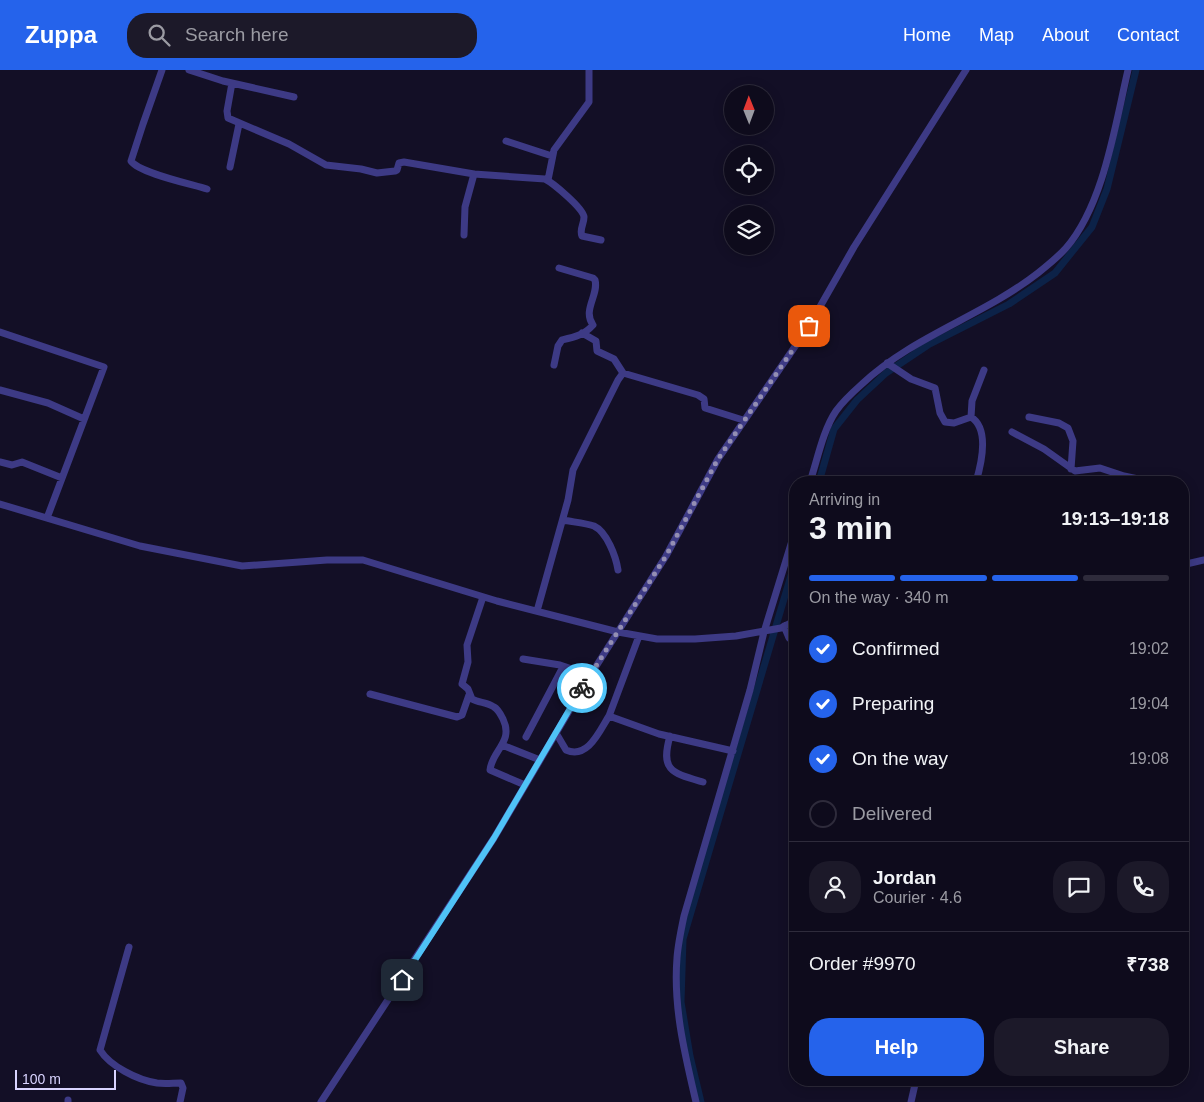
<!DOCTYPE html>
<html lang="en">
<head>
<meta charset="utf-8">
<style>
	:root { --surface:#0e0b1c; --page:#1c1929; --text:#f1f3f6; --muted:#9b9ba3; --line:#2e2b3b; --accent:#2563eb }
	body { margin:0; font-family:Arial,sans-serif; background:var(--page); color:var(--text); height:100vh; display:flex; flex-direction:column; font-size:19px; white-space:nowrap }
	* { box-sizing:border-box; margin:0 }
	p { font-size:16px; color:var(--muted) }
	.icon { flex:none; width:28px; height:28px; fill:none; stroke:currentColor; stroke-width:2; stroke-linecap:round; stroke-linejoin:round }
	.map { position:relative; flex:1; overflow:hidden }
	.drawer { position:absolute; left:789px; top:406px; width:400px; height:610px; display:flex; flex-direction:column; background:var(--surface); border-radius:20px; box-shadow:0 2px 12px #0003,0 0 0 1px var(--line) }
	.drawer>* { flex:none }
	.needle { width:32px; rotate:359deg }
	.controls { position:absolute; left:724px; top:15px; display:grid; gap:10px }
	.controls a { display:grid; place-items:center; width:50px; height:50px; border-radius:50%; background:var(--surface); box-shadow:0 2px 12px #0003,0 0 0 1px var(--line); font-size:25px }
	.scale { position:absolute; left:15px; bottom:12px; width:101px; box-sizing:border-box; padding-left:5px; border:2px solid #d9d4ff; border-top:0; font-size:14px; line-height:18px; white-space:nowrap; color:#d9d4ff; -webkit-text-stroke:4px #130f26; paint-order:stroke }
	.pin { position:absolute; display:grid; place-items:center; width:42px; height:42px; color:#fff; margin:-21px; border-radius:10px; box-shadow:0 2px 8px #0006 }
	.courier { position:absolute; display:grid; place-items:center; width:50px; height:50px; margin:-25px; border:4px solid #4fc3f7; border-radius:50%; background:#fff; color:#222; box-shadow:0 1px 6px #0007 }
	.summary em { font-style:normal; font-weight:800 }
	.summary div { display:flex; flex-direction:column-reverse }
	.summary { display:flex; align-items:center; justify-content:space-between; height:85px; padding:0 20px }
	h1 { font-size:32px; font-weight:800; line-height:38px }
	.bar { display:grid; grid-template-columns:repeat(4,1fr); gap:8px 5px; align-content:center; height:60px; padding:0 20px }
	.bar i { height:6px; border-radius:4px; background:var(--line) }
	.bar .on { background:var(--accent) }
	.bar p { grid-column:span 4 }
	.line { display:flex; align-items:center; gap:12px; padding:0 20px; border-top:1px solid var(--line) }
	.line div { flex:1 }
	.round { display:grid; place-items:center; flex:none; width:52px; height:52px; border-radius:20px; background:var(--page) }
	ol { padding:0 20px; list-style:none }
	li { display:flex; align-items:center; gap:15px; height:55px }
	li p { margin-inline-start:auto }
	li .icon { padding:5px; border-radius:50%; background:var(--accent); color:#fff; stroke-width:4 }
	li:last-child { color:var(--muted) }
	li i { width:28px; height:28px; border:2px solid var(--line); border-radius:50% }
	.primary-button { display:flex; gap:10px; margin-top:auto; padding:10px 20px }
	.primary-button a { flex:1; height:58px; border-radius:20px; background:var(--accent); color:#fff; font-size:20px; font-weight:800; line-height:58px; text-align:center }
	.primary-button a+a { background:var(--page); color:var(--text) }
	header { display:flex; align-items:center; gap:30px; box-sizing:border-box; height:70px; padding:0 25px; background:var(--accent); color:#fff }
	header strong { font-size:24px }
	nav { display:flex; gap:28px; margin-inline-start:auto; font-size:18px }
	.search { width:350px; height:45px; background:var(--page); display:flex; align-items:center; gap:12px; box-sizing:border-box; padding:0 18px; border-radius:20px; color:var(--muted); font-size:19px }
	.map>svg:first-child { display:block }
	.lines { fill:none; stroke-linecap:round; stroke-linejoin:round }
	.canal { stroke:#0c2248; stroke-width:7 }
	.minor { stroke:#3d3a85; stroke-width:7 }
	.done { stroke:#948fb3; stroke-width:5; stroke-dasharray:0 9 }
	.route { stroke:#4fc3f7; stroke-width:6 }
</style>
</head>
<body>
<header>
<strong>Zuppa</strong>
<div class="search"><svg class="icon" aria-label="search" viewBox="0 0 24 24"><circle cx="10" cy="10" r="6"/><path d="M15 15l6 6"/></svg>Search here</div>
<nav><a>Home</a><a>Map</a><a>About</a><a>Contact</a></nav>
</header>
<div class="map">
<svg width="1204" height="1032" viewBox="0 0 1204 1032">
	<rect width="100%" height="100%" fill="#130f26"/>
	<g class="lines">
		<!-- canal -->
		<path class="canal" d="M 819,412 L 834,359 L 857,330 L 886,303 L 928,275 L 1009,234 L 1055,203 L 1092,157 L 1107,119 L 1136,0
			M 701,1032 L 690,986 L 681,932 L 683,869 L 795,492"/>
		<!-- minor -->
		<path class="minor" d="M 162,0 L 143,54 L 131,91 C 139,103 191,114 207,119
			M 189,0 L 223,11 L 294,27
			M 232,13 L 227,41 L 228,48 L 289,74 L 326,95 L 361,99 L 377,103 L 395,101 L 397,100 L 399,93 L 404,92 L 474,104 L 545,109 C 553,113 583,138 584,147 C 584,155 579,159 582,166 L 601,170
			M 506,71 L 552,86
			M 230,97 L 239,54
			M 548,110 L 554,80 L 589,32 L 589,0
			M 464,165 L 465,137 L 474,104
			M 0,262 L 104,297 L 47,448
			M 582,263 L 596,271 L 597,281 L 614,289 L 623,303
			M 887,293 L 911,309 L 935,318 L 940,343 L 945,352 L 954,353 L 971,347 C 990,359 981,395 976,412
			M 554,295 L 558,276 L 562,270 C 575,267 584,265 593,255 C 582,240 599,225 595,210 L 593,208 L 559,198
			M 0,320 L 48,333 L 84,349
			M 971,347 L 972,331 L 984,300
			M 1029,347 L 1059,353 L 1068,358 L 1073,371 L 1071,399
			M 1012,362 L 1044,379 L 1075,401 L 1100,398 L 1124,406 L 1152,412
			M 0,392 L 12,395 L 22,392 L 62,408
			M 810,412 C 817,391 823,360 836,341 C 843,331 853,322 862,314 C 913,266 983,246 1038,203 C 1048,195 1058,187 1066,178 C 1104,134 1115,55 1128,0
			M 0,434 L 140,476 L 242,496 L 327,490 L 363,490 L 497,531 L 618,562 L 657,569 L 695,569 L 736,566 L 781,558 L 795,551
			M 563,450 C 573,452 585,453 594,456 C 607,462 616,487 618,500
			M 1182,495 L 1204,490
			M 483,527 L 467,575 L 468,592 L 462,614 L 468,619 L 472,629 C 479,633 487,632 494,637 C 498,639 501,645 503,649 C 514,672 492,680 490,700 L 525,715
			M 537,541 L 568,430 L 573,400 L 618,310 L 623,303 L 698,325 L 704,329 L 705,338 L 743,350
			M 784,556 L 789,568 L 795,571
			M 639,566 L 609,646 L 659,664 L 733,681
			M 523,589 L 560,595 L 590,605
			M 370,624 L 457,647 L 462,645 L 469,625
			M 556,663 L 566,680 C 588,690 600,660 609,646
			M 670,666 C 660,701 672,703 703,712
			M 526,667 L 563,597
			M 502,675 L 540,690
			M 129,877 L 100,980 C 110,996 137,1010 157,1013 C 165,1014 173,1013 181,1013 L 183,1018 L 180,1032
			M 68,1032 L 68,1030
			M 321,1032 L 494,768 L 588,609 L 666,486 L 718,389 L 809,256 L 854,177 L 966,0
			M 696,1032 C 685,985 673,937 677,888 C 678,874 681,860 684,846 L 750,620 L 764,562 L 795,461
			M 911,1032 L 916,1010"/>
	</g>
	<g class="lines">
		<!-- done -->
		<path class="done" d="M 582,618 L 666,486 L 718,389 L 809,256"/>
		<!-- route -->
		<path class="route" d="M 402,910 L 494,768 L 582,618"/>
	</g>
</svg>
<div class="controls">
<a><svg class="needle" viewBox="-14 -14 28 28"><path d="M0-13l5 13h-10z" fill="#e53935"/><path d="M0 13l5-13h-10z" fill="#9b9ba3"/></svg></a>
<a><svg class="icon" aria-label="locate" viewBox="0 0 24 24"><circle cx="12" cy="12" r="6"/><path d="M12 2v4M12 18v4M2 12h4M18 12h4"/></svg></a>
<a><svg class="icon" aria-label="layers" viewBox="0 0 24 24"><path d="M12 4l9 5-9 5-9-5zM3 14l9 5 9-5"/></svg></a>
</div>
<div class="scale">100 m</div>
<div class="pin" style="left:809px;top:256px;background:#ea580c"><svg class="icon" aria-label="bag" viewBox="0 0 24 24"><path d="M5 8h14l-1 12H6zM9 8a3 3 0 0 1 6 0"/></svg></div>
<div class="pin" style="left:402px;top:910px;background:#1f2937"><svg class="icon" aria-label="home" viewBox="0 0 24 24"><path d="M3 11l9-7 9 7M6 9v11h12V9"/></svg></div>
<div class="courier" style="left:582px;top:618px"><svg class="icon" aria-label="bike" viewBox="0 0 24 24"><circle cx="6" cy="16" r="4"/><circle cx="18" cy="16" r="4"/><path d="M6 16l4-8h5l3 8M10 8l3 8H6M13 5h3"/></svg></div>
<section class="drawer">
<div class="summary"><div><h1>3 min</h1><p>Arriving in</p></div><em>19:13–19:18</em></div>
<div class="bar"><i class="on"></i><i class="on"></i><i class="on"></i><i></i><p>On the way · 340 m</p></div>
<ol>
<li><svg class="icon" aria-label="check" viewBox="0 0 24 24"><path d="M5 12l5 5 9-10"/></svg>Confirmed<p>19:02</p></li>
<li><svg class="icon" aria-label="check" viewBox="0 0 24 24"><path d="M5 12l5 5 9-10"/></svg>Preparing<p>19:04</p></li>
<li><svg class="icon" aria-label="check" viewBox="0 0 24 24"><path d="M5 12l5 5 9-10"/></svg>On the way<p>19:08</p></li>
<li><i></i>Delivered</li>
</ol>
<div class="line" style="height:90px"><a class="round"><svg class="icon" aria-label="person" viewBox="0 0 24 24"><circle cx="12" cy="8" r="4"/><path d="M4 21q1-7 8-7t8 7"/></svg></a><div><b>Jordan</b><p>Courier · 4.6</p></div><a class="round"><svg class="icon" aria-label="chat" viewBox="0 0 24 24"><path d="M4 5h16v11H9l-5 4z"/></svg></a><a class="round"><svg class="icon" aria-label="phone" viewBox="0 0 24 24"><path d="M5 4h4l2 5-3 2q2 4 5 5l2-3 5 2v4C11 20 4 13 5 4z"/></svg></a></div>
<div class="line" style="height:65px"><div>Order #9970</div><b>₹738</b></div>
<div class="primary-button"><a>Help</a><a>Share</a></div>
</section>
</div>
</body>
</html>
